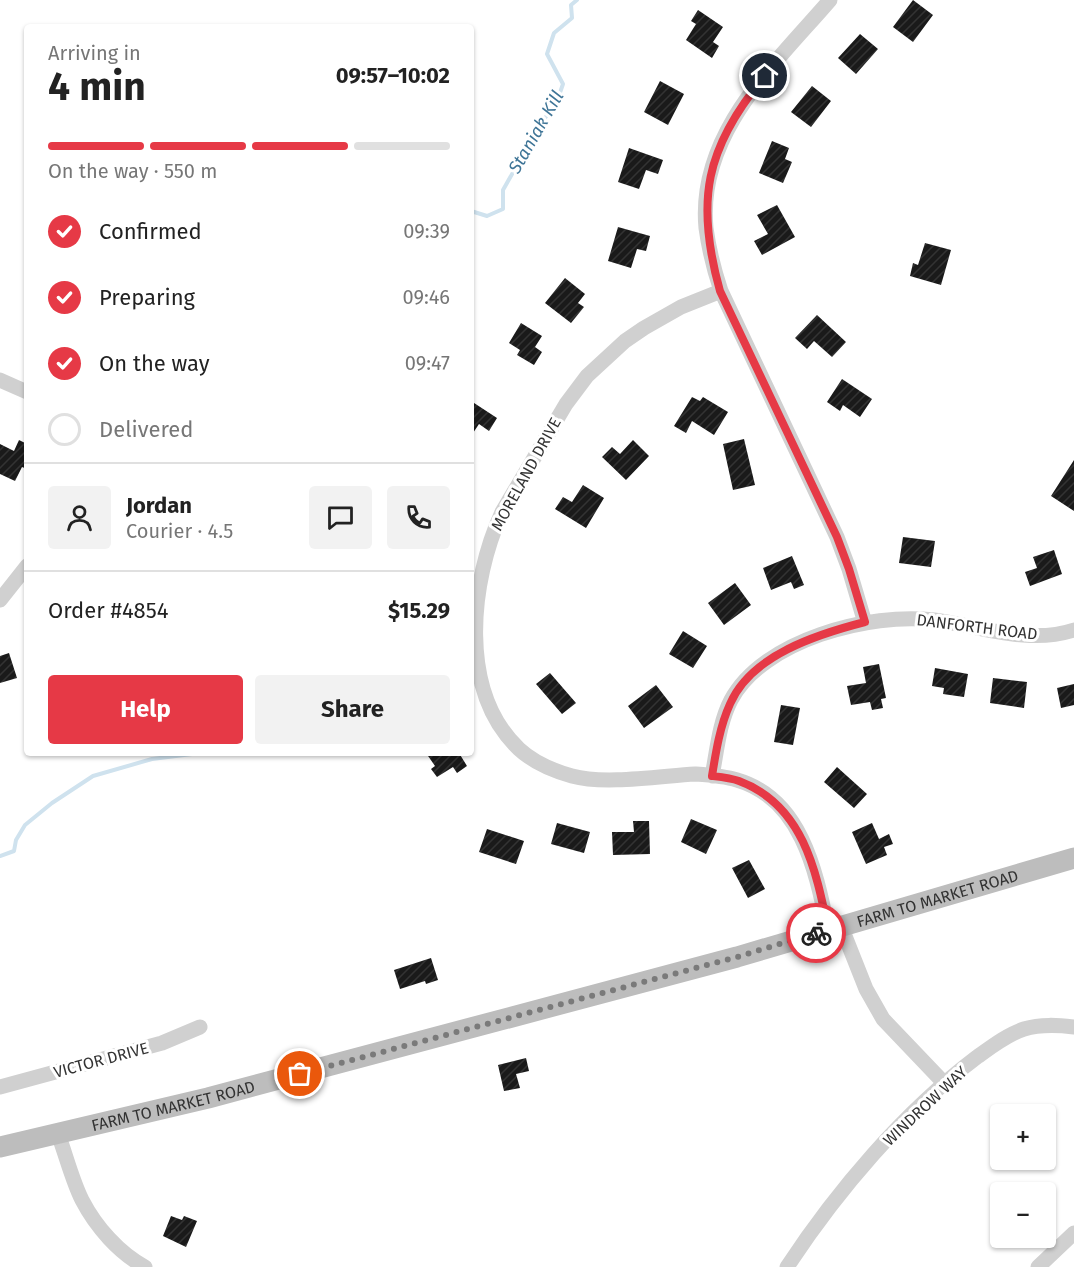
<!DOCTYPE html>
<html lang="en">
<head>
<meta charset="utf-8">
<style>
	:root { --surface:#fff; --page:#f2f2f2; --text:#222; --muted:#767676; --line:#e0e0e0; --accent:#e63946 }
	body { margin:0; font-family:"Fira Sans",sans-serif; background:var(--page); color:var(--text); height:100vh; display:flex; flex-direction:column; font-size:22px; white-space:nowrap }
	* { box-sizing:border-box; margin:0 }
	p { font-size:20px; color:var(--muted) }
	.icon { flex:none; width:33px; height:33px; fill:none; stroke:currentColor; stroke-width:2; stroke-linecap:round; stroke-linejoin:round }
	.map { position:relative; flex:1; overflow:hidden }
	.panel { position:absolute; left:24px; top:24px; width:450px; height:732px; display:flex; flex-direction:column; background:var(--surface); border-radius:6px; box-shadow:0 2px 4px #0004 }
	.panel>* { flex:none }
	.tools { position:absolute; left:990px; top:1104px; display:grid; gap:12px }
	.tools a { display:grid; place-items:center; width:66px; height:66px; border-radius:6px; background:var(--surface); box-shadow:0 2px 4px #0004; font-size:30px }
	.pin { position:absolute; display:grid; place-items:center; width:51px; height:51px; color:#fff; margin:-26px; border:3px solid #fff; border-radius:50%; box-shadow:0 2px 6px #0007 }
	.courier { position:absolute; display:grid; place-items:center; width:60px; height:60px; margin:-30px; border:4px solid #e63946; border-radius:50%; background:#fff; color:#222; box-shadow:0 2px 8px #0007 }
	.head em { font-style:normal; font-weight:700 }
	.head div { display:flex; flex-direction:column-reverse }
	.head { display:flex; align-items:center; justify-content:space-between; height:102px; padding:0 24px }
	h1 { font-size:39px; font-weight:700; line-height:45px }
	.bar { display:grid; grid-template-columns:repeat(4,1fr); gap:9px 6px; align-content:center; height:72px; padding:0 24px }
	.bar i { height:8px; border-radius:4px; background:var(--line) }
	.bar .selected { background:var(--accent) }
	.bar p { grid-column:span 4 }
	.line { display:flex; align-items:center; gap:15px; padding:0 24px; border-top:2px solid var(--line) }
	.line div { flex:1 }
	.round { display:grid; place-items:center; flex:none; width:63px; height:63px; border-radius:6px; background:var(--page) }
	ol { padding:0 24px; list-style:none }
	li { display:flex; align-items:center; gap:18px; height:66px }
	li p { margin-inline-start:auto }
	li .icon { padding:6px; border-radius:50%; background:var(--accent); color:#fff; stroke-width:4 }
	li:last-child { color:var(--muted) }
	li i { width:33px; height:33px; border:3px solid var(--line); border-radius:50% }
	.cta { display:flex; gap:12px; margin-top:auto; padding:12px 24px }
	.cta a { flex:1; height:69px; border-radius:6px; background:var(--accent); color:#fff; font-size:24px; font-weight:700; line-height:69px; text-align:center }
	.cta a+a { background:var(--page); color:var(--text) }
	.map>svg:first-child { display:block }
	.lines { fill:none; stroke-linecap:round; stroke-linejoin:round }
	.stream { stroke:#cfe2ee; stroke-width:4 }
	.building { fill:url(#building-hatch) }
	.street { stroke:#d0d0d0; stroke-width:15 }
	.secondary { stroke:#bdbdbd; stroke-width:21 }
	.done { stroke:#7a7a7a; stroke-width:6; stroke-dasharray:0 10.8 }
	.route { stroke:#e63946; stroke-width:8 }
	.labels { text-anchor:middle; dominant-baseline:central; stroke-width:6; stroke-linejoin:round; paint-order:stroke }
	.street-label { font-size:16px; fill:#333; stroke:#fff }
	.water-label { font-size:18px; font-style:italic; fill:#3f7597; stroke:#fff }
</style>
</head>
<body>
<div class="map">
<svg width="1074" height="1267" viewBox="0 0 1074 1267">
	<defs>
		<pattern id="building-hatch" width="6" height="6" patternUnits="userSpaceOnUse" patternTransform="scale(1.5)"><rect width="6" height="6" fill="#1a1a1a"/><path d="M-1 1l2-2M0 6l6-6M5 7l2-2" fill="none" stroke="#333"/></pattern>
	</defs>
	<rect width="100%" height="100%" fill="#fff"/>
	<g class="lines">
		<!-- stream -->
		<path class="stream" d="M 471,211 L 487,216 L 503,209 L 503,190 L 541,123 L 556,104 L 563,84 L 547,54 L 554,33 L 572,18 L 571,5 L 577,0
			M 0,856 L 14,851 L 16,840 L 25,825 L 52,803 L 93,776 L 152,759 L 200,753"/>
	</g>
	<!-- building -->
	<path class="building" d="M 913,0 L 933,15 L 913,42 L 893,27 Z
		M 698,10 L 723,27 L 713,42 L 719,46 L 712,58 L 686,40 L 696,24 L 691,21 Z
		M 860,34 L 878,49 L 856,74 L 838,58 Z
		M 660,81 L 684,94 L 668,125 L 644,112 Z
		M 812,86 L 831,101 L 811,127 L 791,112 Z
		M 772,141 L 789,148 L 785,159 L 792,162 L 783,183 L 759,173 Z
		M 629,148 L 663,160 L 658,174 L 646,170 L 639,189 L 618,182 Z
		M 777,205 L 795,237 L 762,255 L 754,241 L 768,234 L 757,215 Z
		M 618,227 L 650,236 L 646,251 L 637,249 L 631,268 L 608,261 Z
		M 925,243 L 951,250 L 941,285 L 910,276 L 913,263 L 918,265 Z
		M 565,278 L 585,294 L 578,303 L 584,307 L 571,323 L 545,303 Z
		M 817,315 L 846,342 L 832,357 L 814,341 L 807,349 L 795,338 Z
		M 521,323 L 542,336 L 535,347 L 542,352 L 534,365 L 517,355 L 520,350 L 509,343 Z
		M 842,379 L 872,399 L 860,417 L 843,405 L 840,411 L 827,402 Z
		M 692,397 L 700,401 L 703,397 L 728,412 L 714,435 L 692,421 L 686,433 L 674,426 Z
		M 471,401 L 497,418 L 489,431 L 479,424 L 471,436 Z
		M 744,439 L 755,485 L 733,490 L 723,444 Z
		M 19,440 L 27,444 L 27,469 L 22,467 L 15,481 L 0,474 L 0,444 L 14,451 Z
		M 633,440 L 649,456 L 626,480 L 602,457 L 612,447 L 620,454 Z
		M 1074,460 L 1074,511 L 1051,496 Z
		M 583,485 L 604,498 L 586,528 L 555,509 L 563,497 L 572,502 Z
		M 903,537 L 935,541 L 931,567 L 899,563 Z
		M 1054,550 L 1062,574 L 1030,586 L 1025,572 L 1037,568 L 1033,557 Z
		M 792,556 L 804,585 L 794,589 L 791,582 L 771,590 L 763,568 Z
		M 735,583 L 751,605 L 724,625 L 708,603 Z
		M 683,631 L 707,646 L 693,668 L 669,654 Z
		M 9,653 L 17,678 L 0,683 L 0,656 Z
		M 879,664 L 886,698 L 881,699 L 883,708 L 872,710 L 870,702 L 851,705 L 847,686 L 866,683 L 863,667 Z
		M 935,668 L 968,674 L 964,697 L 943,694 L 944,688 L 932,686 Z
		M 550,673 L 576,703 L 562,714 L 536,684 Z
		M 993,678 L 1027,682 L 1024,708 L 990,703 Z
		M 1074,684 L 1074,705 L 1061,708 L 1057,688 Z
		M 656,685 L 673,707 L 644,728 L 628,706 Z
		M 781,705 L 800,708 L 793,745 L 774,742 Z
		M 426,753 L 459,753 L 467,766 L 457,773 L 453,767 L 437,777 L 431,769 L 435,766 Z
		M 837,767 L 867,794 L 854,808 L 824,782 Z
		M 691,819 L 717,830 L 706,854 L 681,842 Z
		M 633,821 L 649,821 L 650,854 L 613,855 L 612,832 L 634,832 Z
		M 557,823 L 590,832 L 584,853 L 551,844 Z
		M 872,823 L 879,839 L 889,834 L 893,844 L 884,847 L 887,855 L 866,864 L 852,832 Z
		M 487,829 L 524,841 L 516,864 L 479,852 Z
		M 749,860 L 765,889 L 748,898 L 732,868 Z
		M 431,958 L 438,980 L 426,984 L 425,981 L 400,989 L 394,970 Z
		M 526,1058 L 529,1071 L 516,1074 L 520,1088 L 504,1091 L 498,1065 Z
		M 171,1216 L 182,1220 L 184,1216 L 197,1221 L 186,1247 L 163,1236 Z"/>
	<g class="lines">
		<!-- street -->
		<path class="street" d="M 830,0 C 774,65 697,134 706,228 C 709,250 714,270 721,291 L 837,537 L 849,569 L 865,623
			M 721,291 L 681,307 L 644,328 L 625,341 L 587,376 L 566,404 L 502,512 C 470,582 458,691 519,749 C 533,762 554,771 572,776 C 604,785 661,776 695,774 C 709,775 724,776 737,780 C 802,799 816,872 828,929
			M 0,380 L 27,392
			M 0,600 L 27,566
			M 712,776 C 717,751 719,723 731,700 C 763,640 870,612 934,620 C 979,626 1029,645 1074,630
			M 841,926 L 866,989 L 883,1019 L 945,1084
			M 0,1087 L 162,1043 L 200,1027
			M 58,1134 C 66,1155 72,1180 82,1200 C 96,1227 119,1253 145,1267
			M 787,1267 C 837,1191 904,1112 977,1057 C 991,1047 1008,1034 1024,1029 C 1041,1024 1057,1025 1074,1027
			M 1038,1267 L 1074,1233"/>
		<!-- secondary -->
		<path class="secondary" id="s1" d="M 0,1147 L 208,1098 L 737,957 L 1074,858"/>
	</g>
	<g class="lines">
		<!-- done -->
		<path class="done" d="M 300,1074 L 737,957 L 816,933"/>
		<!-- route -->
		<path class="route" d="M 765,76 C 705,147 695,202 720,291 L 837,537 L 849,569 L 865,622 C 818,634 751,655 730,704 C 720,726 716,751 712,776 C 721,777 731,778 739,781 C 803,805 816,870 828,929 L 816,933"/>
	</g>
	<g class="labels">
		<!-- street labels -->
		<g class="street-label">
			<text transform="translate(526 474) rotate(-61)">MORELAND DRIVE</text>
			<text transform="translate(977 627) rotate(7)">DANFORTH ROAD</text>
			<text stroke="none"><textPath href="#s1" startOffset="970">FARM TO MARKET ROAD</textPath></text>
			<text transform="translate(101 1060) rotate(-15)">VICTOR DRIVE</text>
			<text stroke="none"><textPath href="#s1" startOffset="178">FARM TO MARKET ROAD</textPath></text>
			<text transform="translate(925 1106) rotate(-43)">WINDROW WAY</text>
		</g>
		<!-- water labels -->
		<g class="water-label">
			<text transform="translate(536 132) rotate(-60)">Staniak Kill</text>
		</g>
	</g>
</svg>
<div class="tools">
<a>+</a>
<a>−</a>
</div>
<div class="pin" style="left:300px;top:1074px;background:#ea580c"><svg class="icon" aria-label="bag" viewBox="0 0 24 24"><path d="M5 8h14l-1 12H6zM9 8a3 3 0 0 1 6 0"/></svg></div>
<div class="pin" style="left:765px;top:76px;background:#1f2937"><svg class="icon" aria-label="home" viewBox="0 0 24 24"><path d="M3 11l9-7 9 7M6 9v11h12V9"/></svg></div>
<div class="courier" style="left:816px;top:933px"><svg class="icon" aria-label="bike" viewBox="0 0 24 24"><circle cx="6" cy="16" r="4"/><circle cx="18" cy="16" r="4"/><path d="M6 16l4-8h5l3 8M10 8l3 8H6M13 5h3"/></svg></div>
<section class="panel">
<div class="head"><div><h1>4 min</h1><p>Arriving in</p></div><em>09:57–10:02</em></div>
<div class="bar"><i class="selected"></i><i class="selected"></i><i class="selected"></i><i></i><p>On the way · 550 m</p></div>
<ol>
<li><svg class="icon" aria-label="check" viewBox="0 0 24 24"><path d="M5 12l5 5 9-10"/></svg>Confirmed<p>09:39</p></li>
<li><svg class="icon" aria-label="check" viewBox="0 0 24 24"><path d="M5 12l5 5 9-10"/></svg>Preparing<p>09:46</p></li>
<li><svg class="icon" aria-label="check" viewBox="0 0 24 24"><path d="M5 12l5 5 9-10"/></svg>On the way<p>09:47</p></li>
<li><i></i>Delivered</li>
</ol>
<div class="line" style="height:108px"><a class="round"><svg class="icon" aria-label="person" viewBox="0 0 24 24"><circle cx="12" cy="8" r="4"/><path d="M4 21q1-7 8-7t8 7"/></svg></a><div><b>Jordan</b><p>Courier · 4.5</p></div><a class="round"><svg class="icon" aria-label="chat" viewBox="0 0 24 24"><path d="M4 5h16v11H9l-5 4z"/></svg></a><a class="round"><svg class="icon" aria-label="phone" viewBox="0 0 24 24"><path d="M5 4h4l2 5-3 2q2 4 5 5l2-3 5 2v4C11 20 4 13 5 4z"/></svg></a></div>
<div class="line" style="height:78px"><div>Order #4854</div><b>$15.29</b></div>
<div class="cta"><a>Help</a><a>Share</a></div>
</section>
</div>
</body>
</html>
